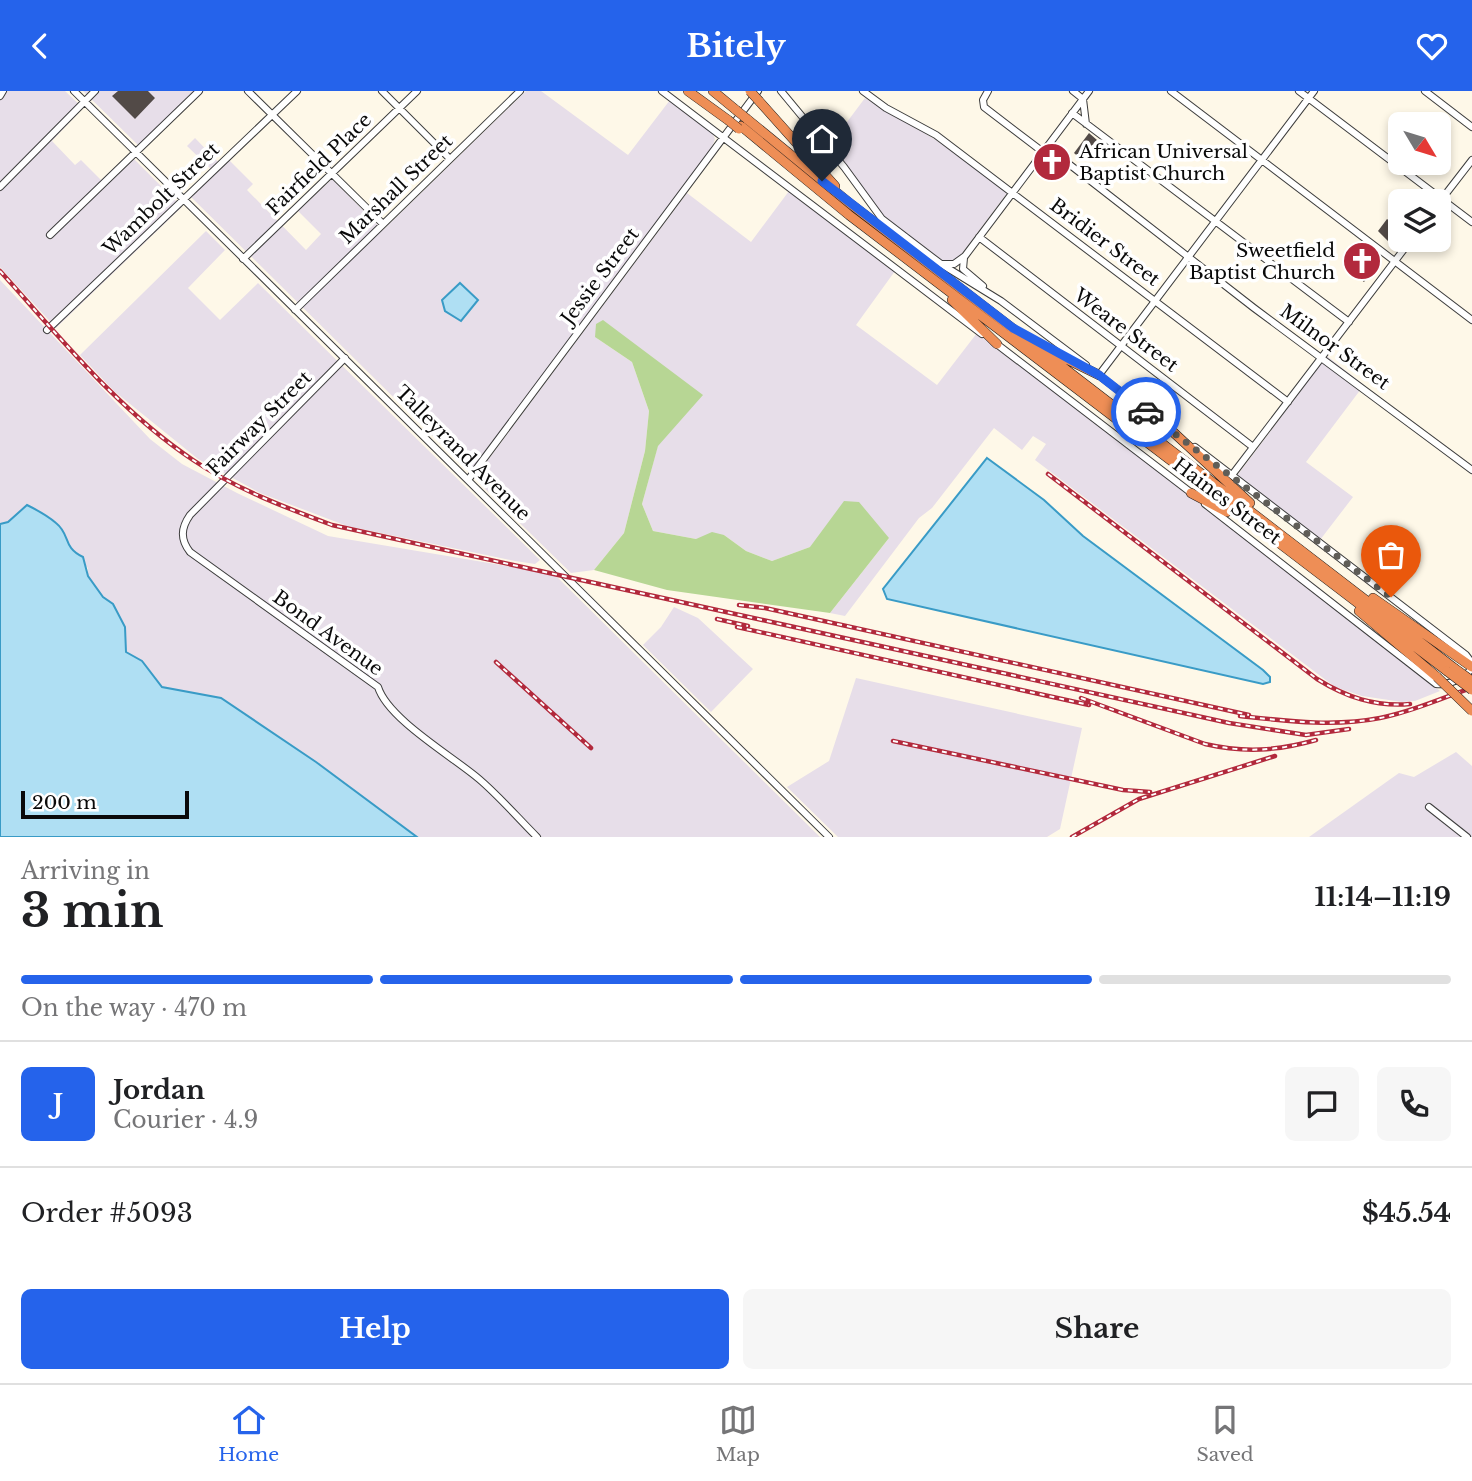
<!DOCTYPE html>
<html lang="en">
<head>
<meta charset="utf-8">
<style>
	:root { --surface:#fff; --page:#f6f6f6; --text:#202124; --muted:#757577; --line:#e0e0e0; --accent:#2563eb }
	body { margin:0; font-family:"Libre Baskerville",serif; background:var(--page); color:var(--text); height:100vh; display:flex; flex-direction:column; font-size:26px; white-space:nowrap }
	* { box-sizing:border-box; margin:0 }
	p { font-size:23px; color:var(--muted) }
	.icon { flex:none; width:38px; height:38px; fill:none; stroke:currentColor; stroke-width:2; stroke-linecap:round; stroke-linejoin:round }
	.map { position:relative; height:746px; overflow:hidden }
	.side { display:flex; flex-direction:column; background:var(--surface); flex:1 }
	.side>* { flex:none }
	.needle { width:46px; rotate:128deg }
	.buttons { position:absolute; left:1388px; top:21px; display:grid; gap:14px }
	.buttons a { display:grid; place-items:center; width:63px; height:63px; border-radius:10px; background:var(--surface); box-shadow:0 4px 10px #0003; font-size:35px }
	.scale { position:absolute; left:21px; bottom:18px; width:168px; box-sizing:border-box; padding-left:7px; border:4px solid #0a0a0a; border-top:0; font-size:19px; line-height:24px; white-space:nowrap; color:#0a0a0a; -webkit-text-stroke:5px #fff; paint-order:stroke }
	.pin { position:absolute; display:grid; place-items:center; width:60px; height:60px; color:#fff; margin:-72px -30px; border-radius:50% 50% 50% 0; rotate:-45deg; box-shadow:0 0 7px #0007 }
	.pin .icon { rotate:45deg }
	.courier { position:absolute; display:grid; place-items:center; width:70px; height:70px; margin:-35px; border:5px solid #2563eb; border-radius:50%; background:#fff; color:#222; box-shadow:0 2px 9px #0007 }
	.head em { font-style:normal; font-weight:700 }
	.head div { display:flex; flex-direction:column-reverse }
	.head { display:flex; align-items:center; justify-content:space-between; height:119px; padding:0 21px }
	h1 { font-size:46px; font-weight:700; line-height:52px }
	.bar { display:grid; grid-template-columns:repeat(4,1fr); gap:10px 7px; align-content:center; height:84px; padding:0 21px }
	.bar i { height:9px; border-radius:5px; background:var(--line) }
	.bar .on { background:var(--accent) }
	.bar p { grid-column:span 4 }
	.line { display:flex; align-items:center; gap:18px; padding:0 21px; border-top:2px solid var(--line) }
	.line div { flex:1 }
	.round { display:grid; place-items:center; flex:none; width:74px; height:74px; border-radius:10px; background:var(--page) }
	.action { display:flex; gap:14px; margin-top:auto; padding:14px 21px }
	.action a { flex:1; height:80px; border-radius:10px; background:var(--accent); color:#fff; font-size:28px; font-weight:700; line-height:80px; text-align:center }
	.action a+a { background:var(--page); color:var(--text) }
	header { display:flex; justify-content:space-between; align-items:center; height:91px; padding:0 21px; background:var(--accent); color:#fff; font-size:32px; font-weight:700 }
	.tabs { display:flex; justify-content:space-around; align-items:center; height:98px; border-top:2px solid var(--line); background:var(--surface); font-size:19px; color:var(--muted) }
	.tabs a { display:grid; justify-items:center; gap:4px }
	.tabs .on { color:var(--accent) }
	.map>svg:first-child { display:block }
	.industrial { fill:#e7dee9 }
	.forest { fill:#b7d694 }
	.water { fill:#afdff3; stroke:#399bc6; stroke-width:2 }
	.building { fill:#524a47 }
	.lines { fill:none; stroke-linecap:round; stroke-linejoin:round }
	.minor-casing { stroke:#3d3d3d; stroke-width:8 }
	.highway-casing { stroke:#1b1b1b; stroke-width:10 }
	.minor { stroke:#fff; stroke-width:6 }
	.highway { stroke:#ee8e56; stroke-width:9 }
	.rail-casing { stroke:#b2293c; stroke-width:4.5 }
	.rail { stroke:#fff; stroke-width:2; stroke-dasharray:5; stroke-linecap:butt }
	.highway-bridge-casing { stroke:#1b1b1b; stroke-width:10; stroke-linecap:butt }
	.highway-bridge { stroke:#ee8e56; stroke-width:9 }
	.done { stroke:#5f5d58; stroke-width:7; stroke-dasharray:0 12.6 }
	.route { stroke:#2563eb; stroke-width:9 }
	.labels { text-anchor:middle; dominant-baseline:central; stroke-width:7; stroke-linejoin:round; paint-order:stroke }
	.poi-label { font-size:19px; fill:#0a0a0a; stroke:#fff; text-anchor:start }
	.street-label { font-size:19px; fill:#0a0a0a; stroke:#fff }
</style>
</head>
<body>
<header><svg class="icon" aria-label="back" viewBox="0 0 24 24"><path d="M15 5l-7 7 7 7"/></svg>Bitely<svg class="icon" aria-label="heart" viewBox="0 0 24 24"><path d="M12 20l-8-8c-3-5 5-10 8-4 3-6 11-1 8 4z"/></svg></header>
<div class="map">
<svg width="1472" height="746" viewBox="0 0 1472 746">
	<rect width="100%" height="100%" fill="#fef8e8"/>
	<!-- industrial -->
	<path class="industrial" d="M 0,0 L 65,0 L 83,17 L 52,50 L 75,74 L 81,69 L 101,89 L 129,63 L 182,116 L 56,237 L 0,176 Z
		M 83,0 L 196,0 L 139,55 Z
		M 526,0 L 541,0 L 628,64 L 670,9 L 712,41 L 715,48 L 712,56 L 474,376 L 469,378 L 465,377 L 190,105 L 215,82 L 187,55 L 195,47 L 222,75 L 229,69 L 253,93 L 247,99 L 306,159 L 321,143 L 298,120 L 332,88 L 383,139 Z
		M 865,7 L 936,49 L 1008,101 L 960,165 L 952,172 L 941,170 L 881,124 L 829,55 Z
		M 789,100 L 895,180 L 856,234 L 937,294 L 977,242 L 1343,522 L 1440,600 L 1415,610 L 1402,611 L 1362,605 L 1335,596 L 1035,369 L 1046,353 L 1033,345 L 1022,359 L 994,337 L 932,417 L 919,427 L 845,525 L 830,522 L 889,447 L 810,456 L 772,470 L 746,460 L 724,444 L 696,448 L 653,440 L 642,413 L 658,354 L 702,304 L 595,246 L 632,271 L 649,320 L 645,360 L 624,442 L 594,479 L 571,482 L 480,393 L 479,381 L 687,102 L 751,151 Z
		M 206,140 L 225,159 L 188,197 L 220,229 L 258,192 L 540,469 L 535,473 L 515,470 L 347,435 L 260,402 L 198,368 L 114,300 L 80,264 Z
		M 0,189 L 150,348 L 182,373 L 237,402 L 328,445 L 554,483 L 820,746 L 417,746 L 316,671 L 198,603 L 162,597 L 141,570 L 126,561 L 125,536 L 113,513 L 103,506 L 88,484 L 88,477 L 73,461 L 56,432 L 27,414 L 8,431 L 0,433 Z
		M 1327,265 L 1364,294 L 1306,371 L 1353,406 L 1320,449 L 1236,386 Z
		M 674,516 L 698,527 L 753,578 L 711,621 L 643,554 L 661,536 Z
		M 856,587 L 1082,637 L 1060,738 L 1047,746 L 838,746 L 787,696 L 829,670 Z
		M 1456,661 L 1472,675 L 1472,746 L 1309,746 L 1399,682 L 1414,686 Z"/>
	<!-- forest -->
	<path class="forest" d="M 603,229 L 703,304 L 658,355 L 642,413 L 653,440 L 696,448 L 712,441 L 724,444 L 746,460 L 772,470 L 810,456 L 844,410 L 859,411 L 889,447 L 830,522 L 667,499 L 594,479 L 624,442 L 645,360 L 649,320 L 632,271 L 595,246 L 596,233 Z"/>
	<!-- water -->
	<path class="water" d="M 460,192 L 478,209 L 461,230 L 445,220 L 442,209 Z
		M 987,367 L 1044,409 L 1083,445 L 1263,579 L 1270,586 L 1270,591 L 1263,593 L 887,508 L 883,498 Z
		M 27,414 C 37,419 48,425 56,432 C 71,444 62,456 83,466 L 88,485 L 103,506 L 113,513 L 125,536 L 126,561 L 142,570 L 162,596 L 221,607 L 316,671 L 417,746 L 0,746 L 0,433 L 8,431 Z"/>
	<!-- building -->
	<path class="building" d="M 118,0 L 148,0 L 155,7 L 135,28 L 112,5 Z
		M 1089,42 L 1097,49 L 1082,69 L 1074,62 Z
		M 1387,128 L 1395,134 L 1394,140 L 1399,147 L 1395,153 L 1391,153 L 1378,140 Z
		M 1366,156 L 1374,163 L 1363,178 L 1370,183 L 1364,191 L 1349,179 Z"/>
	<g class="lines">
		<defs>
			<path id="minor" d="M 74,0 L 829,746
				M 248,0 L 383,133
				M 382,0 L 450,68
				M 662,0 L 982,243
				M 781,0 L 844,76 L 882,128 L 941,173 L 1001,210 L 1086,274
				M 863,0 L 886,17 L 936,44 L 1288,311
				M 988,0 L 983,9 L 984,16 L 1043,61
				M 1073,0 L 1083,8
				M 1171,0 L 1472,229
				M 1299,0 L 1472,131
				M 1425,0 L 1472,36
				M 0,5 L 3,0
				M 1083,8 L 1086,33
				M 1072,22 L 1349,231
				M 1047,56 L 1254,217 L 1472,379
				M 0,96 L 95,0
				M 1438,113 L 1472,69
				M 50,144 L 199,0
				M 979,146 L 1253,356
				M 964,167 L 963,178 L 983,195
				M 243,168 L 417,0
				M 943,173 L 954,173 L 965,165 L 1089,0
				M 295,219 L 520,0
				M 47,239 L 297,0
				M 994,251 L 1194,404
				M 345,267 L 190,424 C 181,437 180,448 190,461 L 378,596 C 388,628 452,665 479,688 C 499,705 518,727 537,746
				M 1097,283 L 1175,342
				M 1099,284 L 1314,0
				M 1195,356 L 1466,564 L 1472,572
				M 1232,384 L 1411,149
				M 468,389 L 758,0
				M 1205,413 L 1436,593 C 1448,595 1465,587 1472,577
				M 1429,716 L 1467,746"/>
			<path id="highway" d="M 688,0 L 728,29
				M 713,0 L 736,19
				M 759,10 L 835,95
				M 747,28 L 852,114 L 1454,577
				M 741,35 L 849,124 L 1447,580
				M 952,209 L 997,253
				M 1050,260 L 1099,284
				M 1173,341 L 1250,412
				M 1191,402 L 1227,421
				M 1373,507 L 1472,576
				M 1359,520 L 1437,586"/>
		</defs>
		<!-- minor casing -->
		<use href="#minor" class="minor-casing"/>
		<!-- highway casing -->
		<use href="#highway" class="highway-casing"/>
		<!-- minor -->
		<use href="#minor" class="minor"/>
		<!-- highway -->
		<use href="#highway" class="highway"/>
		<defs>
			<path id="rail" d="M 0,180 C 60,246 118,319 193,369 C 236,398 284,416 332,434 L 1229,632 L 1306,644 L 1349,638
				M 1048,383 L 1317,588 C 1346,606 1375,616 1410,613
				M 739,514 L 765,517 L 1249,624
				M 717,528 L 748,535
				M 737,536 L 1089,614
				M 496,571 L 591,657
				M 1081,607 L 1205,653 C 1244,662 1277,660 1316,649
				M 1240,625 C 1287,630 1334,636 1380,627 C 1412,621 1441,607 1472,597
				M 893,650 L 1123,699 L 1150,701
				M 1072,746 L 1139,708 L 1275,665"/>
		</defs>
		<!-- rail casing -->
		<use href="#rail" class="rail-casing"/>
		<!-- rail -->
		<use href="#rail" class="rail"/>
		<defs>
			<path id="highway-bridge" d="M 750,0 L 759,10
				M 736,19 L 747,28
				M 728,29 L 739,38
				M 1454,577 L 1472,590
				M 1447,580 L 1472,599
				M 1437,586 L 1472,620"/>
		</defs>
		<!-- highway-bridge casing -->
		<use href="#highway-bridge" class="highway-bridge-casing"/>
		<!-- highway-bridge -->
		<use href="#highway-bridge" class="highway-bridge"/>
	</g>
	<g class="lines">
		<!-- done -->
		<path class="done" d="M 1146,321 L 1391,506"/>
		<!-- route -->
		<path class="route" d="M 822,90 L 1013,237 L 1099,284 L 1146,321"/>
	</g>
	<!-- icons -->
	<defs>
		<symbol id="church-disc" viewBox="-11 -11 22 22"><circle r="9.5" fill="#b2293c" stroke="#fff"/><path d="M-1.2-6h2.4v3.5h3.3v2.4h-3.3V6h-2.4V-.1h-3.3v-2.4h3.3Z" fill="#fff"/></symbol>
	</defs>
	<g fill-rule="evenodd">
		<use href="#church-disc" x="1030" y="49" width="44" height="44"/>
		<use href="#church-disc" x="1340" y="148" width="44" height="44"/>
	</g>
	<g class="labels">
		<!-- poi labels -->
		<g class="poi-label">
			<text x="1079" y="60">African Universal<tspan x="1079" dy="22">Baptist Church</tspan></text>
			<text x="1335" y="159" text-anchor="end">Sweetfield<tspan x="1335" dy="22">Baptist Church</tspan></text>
		</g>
		<!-- street labels -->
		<g class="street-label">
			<text transform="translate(319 73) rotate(-44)">Fairfield Place</text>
			<text transform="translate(396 98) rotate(-44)">Marshall Street</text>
			<text transform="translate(161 108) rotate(-44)">Wambolt Street</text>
			<text transform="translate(1105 151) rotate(37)">Bridier Street</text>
			<text transform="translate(600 185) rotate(-53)">Jessie Street</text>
			<text transform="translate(1126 239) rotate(37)">Weare Street</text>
			<text transform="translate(1335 256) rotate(36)">Milnor Street</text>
			<text transform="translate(259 332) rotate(-45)">Fairway Street</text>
			<text transform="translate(463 362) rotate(45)">Talleyrand Avenue</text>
			<text transform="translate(1227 410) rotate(37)">Haines Street</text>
			<text transform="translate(328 542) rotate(36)">Bond Avenue</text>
		</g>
	</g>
</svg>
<div class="buttons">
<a><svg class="needle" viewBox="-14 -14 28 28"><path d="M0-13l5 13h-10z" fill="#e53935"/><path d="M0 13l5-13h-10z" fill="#757577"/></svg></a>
<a><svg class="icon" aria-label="layers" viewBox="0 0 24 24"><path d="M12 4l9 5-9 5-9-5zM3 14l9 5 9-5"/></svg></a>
</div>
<div class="scale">200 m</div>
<div class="pin" style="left:1391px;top:506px;background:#ea580c"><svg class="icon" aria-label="bag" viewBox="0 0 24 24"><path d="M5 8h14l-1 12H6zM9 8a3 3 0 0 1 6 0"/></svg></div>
<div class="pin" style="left:822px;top:90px;background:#1f2937"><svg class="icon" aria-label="home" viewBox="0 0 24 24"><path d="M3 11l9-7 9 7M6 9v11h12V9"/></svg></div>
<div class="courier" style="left:1146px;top:321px"><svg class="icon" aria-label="car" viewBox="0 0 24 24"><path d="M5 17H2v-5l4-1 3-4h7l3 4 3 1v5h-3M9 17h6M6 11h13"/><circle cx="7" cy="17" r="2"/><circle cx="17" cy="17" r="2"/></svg></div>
</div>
<section class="side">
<div class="head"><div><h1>3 min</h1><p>Arriving in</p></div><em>11:14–11:19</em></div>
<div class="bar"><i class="on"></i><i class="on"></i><i class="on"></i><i></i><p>On the way · 470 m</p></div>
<div class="line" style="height:126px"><b class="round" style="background:var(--accent);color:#fff">J</b><div><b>Jordan</b><p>Courier · 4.9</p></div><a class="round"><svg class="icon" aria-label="chat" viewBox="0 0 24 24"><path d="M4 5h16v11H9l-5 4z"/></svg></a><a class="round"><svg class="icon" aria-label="phone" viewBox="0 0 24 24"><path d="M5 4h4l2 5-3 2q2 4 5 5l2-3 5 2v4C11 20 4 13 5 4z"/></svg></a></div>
<div class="line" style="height:91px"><div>Order #5093</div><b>$45.54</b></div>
<div class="action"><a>Help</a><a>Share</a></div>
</section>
<nav class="tabs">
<a class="on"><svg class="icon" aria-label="home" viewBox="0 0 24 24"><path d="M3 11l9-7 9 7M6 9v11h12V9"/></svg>Home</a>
<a><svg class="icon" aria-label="map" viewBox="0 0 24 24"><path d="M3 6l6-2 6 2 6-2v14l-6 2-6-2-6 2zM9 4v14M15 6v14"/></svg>Map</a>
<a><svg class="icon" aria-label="saved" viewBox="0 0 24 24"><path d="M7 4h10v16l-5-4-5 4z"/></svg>Saved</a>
</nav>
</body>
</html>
